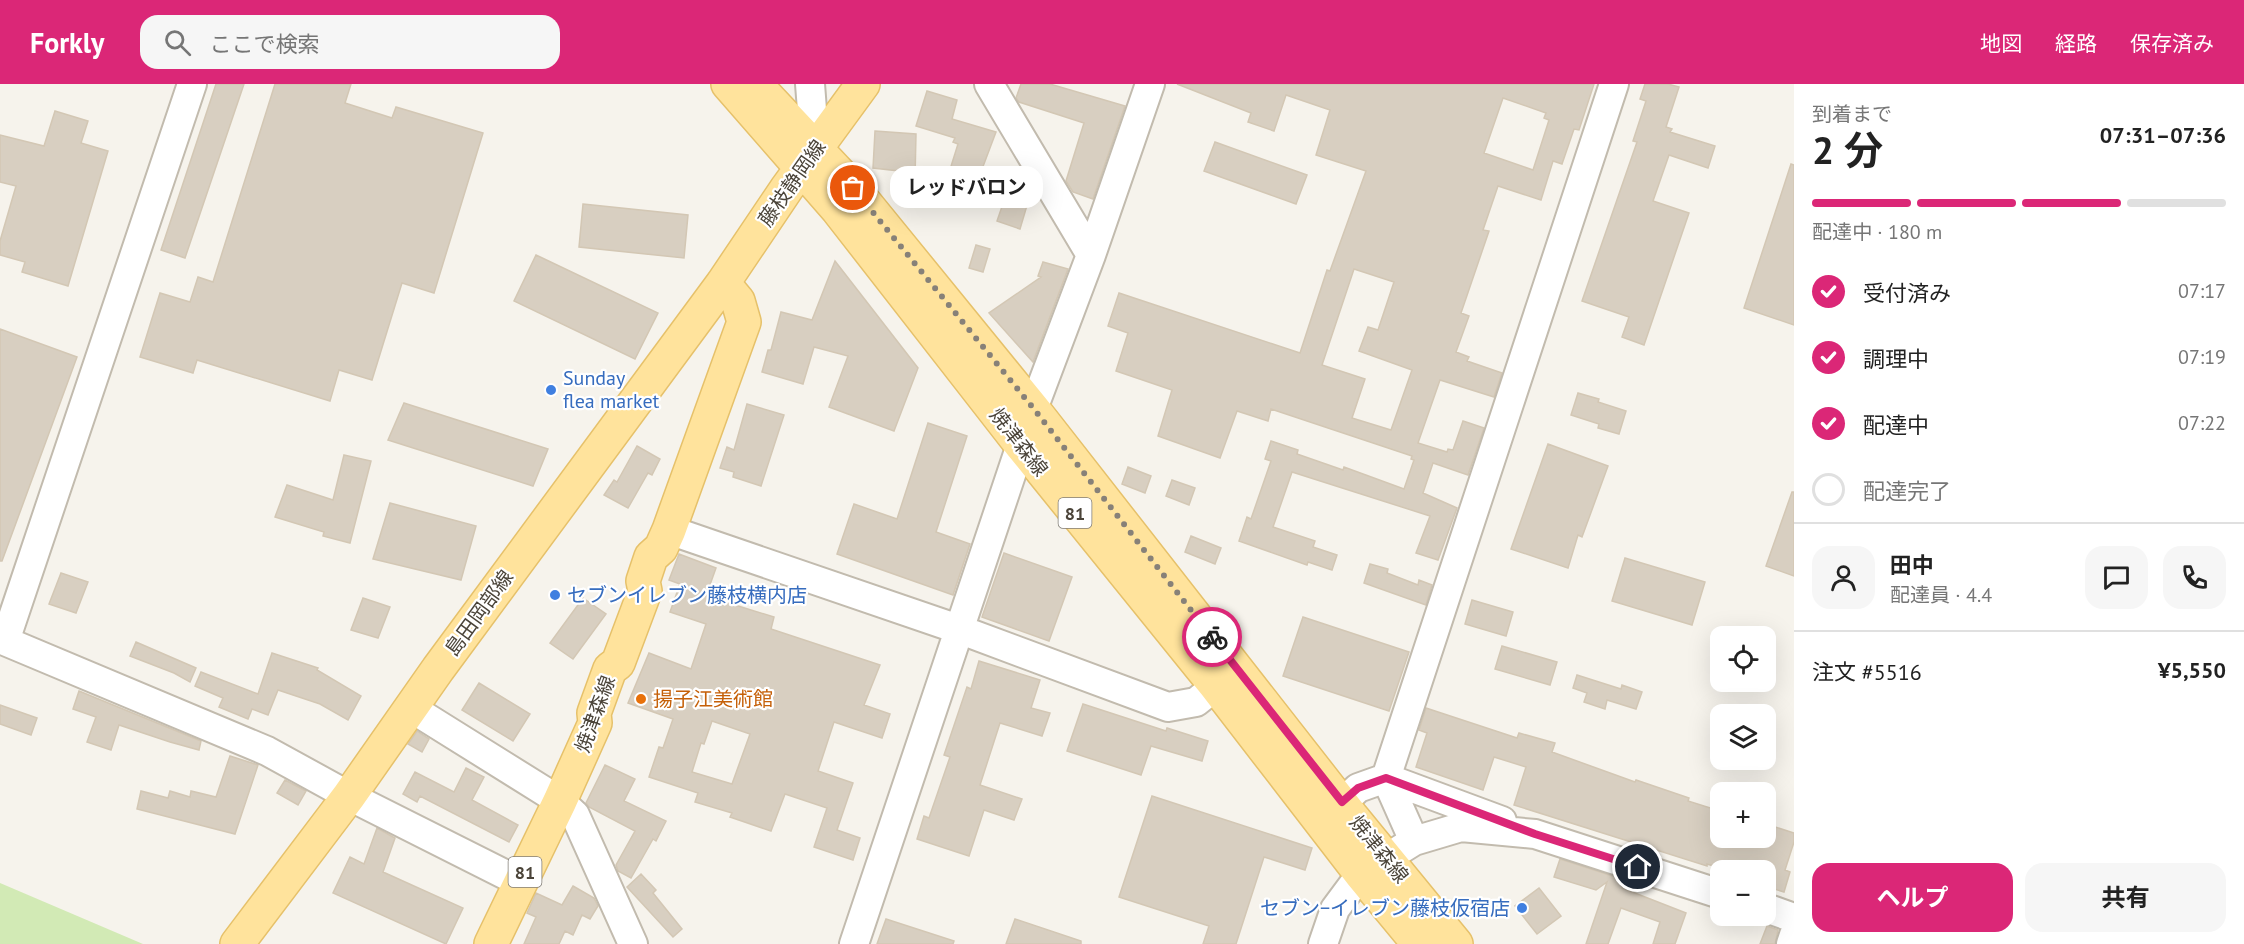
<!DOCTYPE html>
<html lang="ja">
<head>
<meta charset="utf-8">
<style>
	:root { --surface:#fff; --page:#f6f6f6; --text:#222; --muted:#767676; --line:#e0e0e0; --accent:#db2777 }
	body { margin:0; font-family:"PT Sans","Noto Sans JP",sans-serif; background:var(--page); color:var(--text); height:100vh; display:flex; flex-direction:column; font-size:22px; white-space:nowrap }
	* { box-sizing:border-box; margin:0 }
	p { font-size:20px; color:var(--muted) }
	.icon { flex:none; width:33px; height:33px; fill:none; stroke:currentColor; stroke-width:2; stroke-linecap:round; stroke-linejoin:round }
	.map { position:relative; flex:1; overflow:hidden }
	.sheet { display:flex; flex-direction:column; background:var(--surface); width:450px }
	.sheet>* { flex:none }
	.buttons { position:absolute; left:1710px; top:542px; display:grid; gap:12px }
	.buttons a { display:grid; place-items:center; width:66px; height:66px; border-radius:12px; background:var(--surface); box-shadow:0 6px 24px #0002; font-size:30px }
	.pin { position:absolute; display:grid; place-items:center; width:51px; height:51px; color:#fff; margin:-26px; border:3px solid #fff; border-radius:50%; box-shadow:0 2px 6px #0007 }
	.courier { position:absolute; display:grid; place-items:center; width:60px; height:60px; margin:-30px; border:4px solid #db2777; border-radius:50%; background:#fff; color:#222; box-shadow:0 2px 8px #0007 }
	.bubble { position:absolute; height:42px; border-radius:18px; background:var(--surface); box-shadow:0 6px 24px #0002; font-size:20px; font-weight:700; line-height:42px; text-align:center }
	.overview em { font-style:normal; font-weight:700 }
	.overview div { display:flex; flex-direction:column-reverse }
	.overview { display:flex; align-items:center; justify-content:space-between; height:102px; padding:0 18px }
	h1 { font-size:39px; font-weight:700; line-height:45px }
	.bar { display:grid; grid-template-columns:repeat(4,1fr); gap:9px 6px; align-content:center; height:72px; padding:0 18px }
	.bar i { height:8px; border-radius:4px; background:var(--line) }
	.bar .on { background:var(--accent) }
	.bar p { grid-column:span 4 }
	.line { display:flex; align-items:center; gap:15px; padding:0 18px; border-top:2px solid var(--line) }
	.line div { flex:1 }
	.round { display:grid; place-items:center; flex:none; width:63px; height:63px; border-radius:18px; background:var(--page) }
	ol { padding:0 18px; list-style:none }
	li { display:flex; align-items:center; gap:18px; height:66px }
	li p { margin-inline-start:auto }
	li .icon { padding:6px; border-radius:50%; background:var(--accent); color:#fff; stroke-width:4 }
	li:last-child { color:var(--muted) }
	li i { width:33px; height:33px; border:3px solid var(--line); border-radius:50% }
	.primary-button { display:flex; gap:12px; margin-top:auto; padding:12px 18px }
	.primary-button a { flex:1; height:69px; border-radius:18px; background:var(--accent); color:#fff; font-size:24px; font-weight:700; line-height:69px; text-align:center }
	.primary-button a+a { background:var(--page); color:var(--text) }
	header { display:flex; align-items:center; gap:36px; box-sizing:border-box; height:84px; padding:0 30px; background:var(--accent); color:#fff }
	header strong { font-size:28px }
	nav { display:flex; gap:33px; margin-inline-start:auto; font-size:21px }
	.search { width:420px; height:54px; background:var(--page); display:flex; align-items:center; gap:15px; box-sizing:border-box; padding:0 21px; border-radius:18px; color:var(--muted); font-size:22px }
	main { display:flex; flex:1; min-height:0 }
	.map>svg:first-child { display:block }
	.green { fill:#d2eab5 }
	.building { fill:#d8cfc1; stroke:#d3c7b4; stroke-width:1.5; fill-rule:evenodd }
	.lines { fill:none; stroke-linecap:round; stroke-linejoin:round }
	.minor-casing { stroke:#c2bbae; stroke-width:32 }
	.major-casing { stroke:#e6c16a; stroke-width:36 }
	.minor { stroke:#fff; stroke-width:28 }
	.major { stroke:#ffe39c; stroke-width:33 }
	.done { stroke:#878178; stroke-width:6; stroke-dasharray:0 10.8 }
	.route { stroke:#db2777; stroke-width:8 }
	.shop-dot { fill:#3f7fe0; stroke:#fff; stroke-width:2 }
	.food-dot { fill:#e8710a; stroke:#fff; stroke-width:2 }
	.labels { text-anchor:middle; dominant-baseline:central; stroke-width:4.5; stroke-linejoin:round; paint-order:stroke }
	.shield { fill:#fff; stroke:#817c74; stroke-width:1.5 }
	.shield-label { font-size:18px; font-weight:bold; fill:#4b4439 }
	.street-label { font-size:20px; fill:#4b4439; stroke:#fff }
	.shop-label { font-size:20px; fill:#366cbe; stroke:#fff; text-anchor:start }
	.food-label { font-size:20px; fill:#c56008; stroke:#fff; text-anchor:start }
</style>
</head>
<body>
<header>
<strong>Forkly</strong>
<div class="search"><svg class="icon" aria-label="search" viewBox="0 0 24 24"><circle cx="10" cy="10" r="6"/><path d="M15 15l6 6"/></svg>ここで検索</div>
<nav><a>地図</a><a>経路</a><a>保存済み</a></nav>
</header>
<main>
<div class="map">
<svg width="1794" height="860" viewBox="0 0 1794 860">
	<rect width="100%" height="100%" fill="#f6f3ec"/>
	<!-- green -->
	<path class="green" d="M 0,799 L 143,860 L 0,860 Z"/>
	<!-- building -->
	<path class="building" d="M 216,0 L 244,0 L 185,174 L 161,166 Z
		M 275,0 L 351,0 L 345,19 L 392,34 L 396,23 L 483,49 L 434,209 L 402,199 L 372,296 L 339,286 L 330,317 L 197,276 L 193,289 L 140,273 L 160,209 L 190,218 L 198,193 L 213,198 Z
		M 1021,0 L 1050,0 L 1125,22 L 1093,115 L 1073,108 L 1066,97 L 1084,39 L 1019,18 L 1016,14 Z
		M 1177,0 L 1594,0 L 1579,46 L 1574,45 L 1562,80 L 1553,77 L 1541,116 L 1498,102 L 1483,146 L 1489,147 L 1461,229 L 1469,232 L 1456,268 L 1469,273 L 1467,277 L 1502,289 L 1494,313 L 1440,296 L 1418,359 L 1447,368 L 1448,365 L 1453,366 L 1463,337 L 1484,344 L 1468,391 L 1433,379 L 1423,409 L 1457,424 L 1438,476 L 1416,469 L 1430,432 L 1292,388 L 1273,443 L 1315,457 L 1313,463 L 1337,471 L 1332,486 L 1308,478 L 1307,481 L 1239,457 L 1247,433 L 1251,435 L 1271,377 L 1265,375 L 1271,357 L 1298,366 L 1297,370 L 1343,386 L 1344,383 L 1404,405 L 1414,376 L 1411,375 L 1412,372 L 1271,325 L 1268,337 L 1237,327 L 1220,374 L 1158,352 L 1172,306 L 1116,287 L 1128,249 L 1108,242 L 1119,209 L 1300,269 L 1327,186 L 1330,187 L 1366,87 L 1316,71 L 1330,26 L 1286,11 L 1274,47 L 1248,38 L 1251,29 ZM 1503,14 L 1546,29 L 1544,34 L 1549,36 L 1533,86 L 1484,69 ZM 1354,185 L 1394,198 L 1378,246 L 1368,243 L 1359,267 L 1412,286 L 1391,346 L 1352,334 L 1365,295 L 1322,281 Z
		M 1645,0 L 1668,0 L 1679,3 L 1666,43 L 1672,45 L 1670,48 L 1715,62 L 1708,84 L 1669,71 L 1653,117 L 1689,129 L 1644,261 L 1622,253 L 1629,233 L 1582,217 L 1637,58 L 1633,57 L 1646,17 L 1640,15 Z
		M 927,7 L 957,16 L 952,35 L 996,48 L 976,101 L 948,92 L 958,60 L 953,58 L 955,54 L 916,42 Z
		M 55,27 L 88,37 L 81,59 L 108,67 L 68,202 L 22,188 L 25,178 L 0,171 L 0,157 L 16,102 L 0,98 L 0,51 L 44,62 Z
		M 875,47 L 916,50 L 915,95 L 898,94 L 899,87 L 873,84 Z
		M 1215,58 L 1307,91 L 1296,120 L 1204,87 Z
		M 1791,80 L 1794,81 L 1794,241 L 1744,224 Z
		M 1006,111 L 1028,118 L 1020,145 L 997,137 Z
		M 583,120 L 688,131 L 684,174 L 579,163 Z
		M 976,161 L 990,165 L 983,188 L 969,184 Z
		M 536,171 L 658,229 L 635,275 L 514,217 Z
		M 835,177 L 918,284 L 894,347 L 829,323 L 848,272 L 814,263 L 803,300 L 762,288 L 768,266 L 771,266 L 781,228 L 812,236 Z
		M 1043,178 L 1068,185 L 1033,278 L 989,229 L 1041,193 L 1038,192 Z
		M 0,245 L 77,273 L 2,477 L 0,477 Z
		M 1578,309 L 1599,315 L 1598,318 L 1626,327 L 1619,350 L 1598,344 L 1599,340 L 1571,331 Z
		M 404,319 L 548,365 L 533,402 L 388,356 Z
		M 747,320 L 784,331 L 761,402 L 733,393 L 734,388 L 720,384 L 727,363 L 734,366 Z
		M 928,339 L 967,352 L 936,448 L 970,460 L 953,511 L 837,470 L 854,420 L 897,435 Z
		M 1548,360 L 1608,382 L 1582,453 L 1578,451 L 1568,484 L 1511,465 Z
		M 637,362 L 660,375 L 652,391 L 648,389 L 628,424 L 604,411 L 614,396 L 617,398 Z
		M 344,371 L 371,377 L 350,459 L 323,452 L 324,448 L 275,433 L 287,401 L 333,416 Z
		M 1128,383 L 1151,392 L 1145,409 L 1122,400 Z
		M 1172,396 L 1195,404 L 1189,421 L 1166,412 Z
		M 1792,408 L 1794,408 L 1794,492 L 1766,482 Z
		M 390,419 L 476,442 L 461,496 L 373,475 Z
		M 1191,452 L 1221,464 L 1215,480 L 1185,468 Z
		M 1004,469 L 1072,493 L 1049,557 L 982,533 Z
		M 679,470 L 716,484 L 706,512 L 774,533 L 771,545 L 880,581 L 864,621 L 890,630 L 882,654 L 834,638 L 818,687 L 853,699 L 837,746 L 860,754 L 853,776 L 814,763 L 827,724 L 785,710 L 771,747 L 730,733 L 732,729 L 695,718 L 698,709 L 649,693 L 659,663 L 663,664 L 673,635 L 628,619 L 649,569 L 691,585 L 706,540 L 670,528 L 680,500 L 669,496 ZM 712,637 L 750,650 L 732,700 L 692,688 L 701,659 L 704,660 Z
		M 1625,474 L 1705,498 L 1692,541 L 1612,517 Z
		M 1370,480 L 1388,485 L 1387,489 L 1418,501 L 1419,496 L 1432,501 L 1426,521 L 1364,499 Z
		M 61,489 L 88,498 L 76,529 L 49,520 Z
		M 363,514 L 390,523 L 378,554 L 351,546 Z
		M 583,514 L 606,530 L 573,575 L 550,559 Z
		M 1472,516 L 1513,528 L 1506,552 L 1465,540 Z
		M 1303,533 L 1409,568 L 1389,627 L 1283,592 Z
		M 136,558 L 196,584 L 190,598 L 174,589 L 130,572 Z
		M 1502,562 L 1557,578 L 1550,601 L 1495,585 Z
		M 272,569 L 318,584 L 317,586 L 361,612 L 348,636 L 320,620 L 278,606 L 268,631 L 252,625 L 248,635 L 219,623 L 223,614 L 195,602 L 201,588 L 258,610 Z
		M 979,577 L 1040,596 L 1031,624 L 1050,629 L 1042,652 L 1000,639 L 980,701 L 1022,715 L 1014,736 L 984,726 L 969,772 L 917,755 L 924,732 L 929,734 L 950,673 L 944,671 L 967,603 L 971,605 Z
		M 1577,591 L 1621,605 L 1622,601 L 1642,608 L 1636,625 L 1607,616 L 1605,625 L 1584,618 L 1587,609 L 1573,604 Z
		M 479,599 L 530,630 L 513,657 L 462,626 Z
		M 79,607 L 201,657 L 199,666 L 170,658 L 119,641 L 111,666 L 87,658 L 96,633 L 73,625 Z
		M 1083,620 L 1166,647 L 1167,644 L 1208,657 L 1202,677 L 1151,662 L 1141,691 L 1067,667 Z
		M 0,621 L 37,634 L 31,651 L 0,640 Z
		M 1426,624 L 1517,654 L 1519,649 L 1555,659 L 1552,668 L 1635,698 L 1636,696 L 1689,714 L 1688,717 L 1720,727 L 1720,753 L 1766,753 L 1766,740 L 1794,749 L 1794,758 L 1785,786 L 1790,788 L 1784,808 L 1768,803 L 1773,786 L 1727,786 L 1707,780 L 1707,782 L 1514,721 L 1526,683 L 1494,673 L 1483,706 L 1416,683 L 1427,649 L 1419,646 Z
		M 417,647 L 429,655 L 422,668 L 408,660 Z
		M 230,672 L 258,681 L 235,750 L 137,725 L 141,707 L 168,714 L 170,707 L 190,713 L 191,707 L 216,713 Z
		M 605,681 L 635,695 L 624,717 L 666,737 L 656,757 L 653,755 L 631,794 L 618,787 L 616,781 L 635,747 L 589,723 L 586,719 Z
		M 466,684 L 484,693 L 472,716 L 518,741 L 509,758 L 420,712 L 417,718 L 403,710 L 415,688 L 454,708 Z
		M 285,696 L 306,707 L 298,721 L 277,709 Z
		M 1152,712 L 1312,764 L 1305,786 L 1264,773 L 1236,860 L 1203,860 L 1209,842 L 1119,813 Z
		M 377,744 L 395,754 L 383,788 L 463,824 L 446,860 L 333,809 L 350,773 L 364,780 Z
		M 1560,775 L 1625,796 L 1622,804 L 1686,829 L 1675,860 L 1653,860 L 1660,838 L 1621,824 L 1608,860 L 1586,860 L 1607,798 L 1596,806 L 1554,793 Z
		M 641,790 L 656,806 L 653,809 L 682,845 L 673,853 L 627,803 Z
		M 573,802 L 594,814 L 598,822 L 590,835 L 582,831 L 573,851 L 565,847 L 559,860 L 524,860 L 536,833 L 527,829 L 536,809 L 562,821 Z
		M 1539,804 L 1561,832 L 1537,850 L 1515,822 Z
		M 886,835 L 954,857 L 953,860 L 877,860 Z
		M 1015,835 L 1081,857 L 1081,860 L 1006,860 Z
		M 1767,842 L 1778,846 L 1775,860 L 1760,860 Z"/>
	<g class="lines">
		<defs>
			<path id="minor" d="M 810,0 L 815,65
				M 989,0 L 1091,171
				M 669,446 L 961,546 L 1168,623 L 1196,618 L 1216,602
				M 0,555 L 267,667 L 349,712 L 520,798
				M 5,557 L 192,0
				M 411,624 L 560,717 L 575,731 L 633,860
				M 1342,719 L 1358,704 L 1386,694 L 1502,737
				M 1414,757 L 1386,694 L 1614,0
				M 1766,824 L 1794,834
				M 854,860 L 1033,325 L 1091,171 L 1150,0
				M 1323,860 L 1335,825 L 1361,790 L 1414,757 L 1461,743 L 1535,750 L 1720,810
				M 1791,860 L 1794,851"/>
			<path id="major" d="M 728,0 L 838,126 L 1022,362 L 1216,602 L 1361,790 L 1419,860
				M 755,0 L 853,104 L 1033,325 L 1352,733 L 1456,860
				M 237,860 L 349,712 L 438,585 L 723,199 L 787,104 L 863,0
				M 491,860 L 560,717 L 595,639 L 594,629 L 610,585 L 618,579 L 645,507 L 643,497 L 651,473 L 661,464 L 669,446 L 744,238 L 738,217 L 723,199"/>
		</defs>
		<!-- minor casing -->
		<use href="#minor" class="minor-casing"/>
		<!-- major casing -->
		<use href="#major" class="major-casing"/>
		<!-- minor -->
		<use href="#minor" class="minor"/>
		<!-- major -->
		<use href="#major" class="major"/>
	</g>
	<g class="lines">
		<!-- done -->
		<path class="done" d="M 853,104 L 1034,325 L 1212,553"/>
		<!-- route -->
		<path class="route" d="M 1212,553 L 1342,718 L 1358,704 L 1386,694 L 1535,750 L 1638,783"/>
	</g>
	<!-- markers -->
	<g class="shop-dot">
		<circle cx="551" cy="306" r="6"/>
		<circle cx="555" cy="511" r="6"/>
		<circle cx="1522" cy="824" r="6"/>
	</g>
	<circle class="food-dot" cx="641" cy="615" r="6"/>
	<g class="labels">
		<!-- shield labels -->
		<g class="shield">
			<rect x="1058.5" y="414" width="33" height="30" rx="4.5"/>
			<rect x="508.5" y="773" width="33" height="30" rx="4.5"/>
		</g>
		<g class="shield-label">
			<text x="1075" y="429">81</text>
			<text x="525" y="788">81</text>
		</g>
		<!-- street labels -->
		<g class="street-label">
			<text transform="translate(792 99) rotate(-55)">藤枝静岡線</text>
			<text transform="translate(1019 358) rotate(52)">焼津森線</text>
			<text transform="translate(479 529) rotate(-54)">島田岡部線</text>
			<text transform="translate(595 630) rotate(-70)">焼津森線</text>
			<text transform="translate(1379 765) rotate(51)">焼津森線</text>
		</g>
		<!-- shop labels -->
		<g class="shop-label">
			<text x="563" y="294">Sunday<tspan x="563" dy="23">flea market</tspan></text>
			<text x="567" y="511">セブンイレブン藤枝横内店</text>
			<text x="1510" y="824" text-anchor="end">セブン−イレブン藤枝仮宿店</text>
		</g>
		<!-- food labels -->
		<g class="food-label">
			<text x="653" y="615">揚子江美術館</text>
		</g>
	</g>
</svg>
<div class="buttons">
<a><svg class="icon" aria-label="locate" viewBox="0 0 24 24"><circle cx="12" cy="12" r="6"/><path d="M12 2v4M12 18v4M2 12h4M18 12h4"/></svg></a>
<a><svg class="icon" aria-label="layers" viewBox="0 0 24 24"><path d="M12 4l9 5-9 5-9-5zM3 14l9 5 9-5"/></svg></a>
<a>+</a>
<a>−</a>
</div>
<div class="pin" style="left:853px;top:104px;background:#ea580c"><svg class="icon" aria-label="bag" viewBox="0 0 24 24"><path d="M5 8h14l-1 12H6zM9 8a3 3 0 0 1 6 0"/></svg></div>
<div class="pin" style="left:1638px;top:783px;background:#1f2937"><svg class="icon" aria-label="home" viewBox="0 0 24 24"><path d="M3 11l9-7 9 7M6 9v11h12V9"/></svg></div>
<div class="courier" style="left:1212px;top:553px"><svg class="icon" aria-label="bike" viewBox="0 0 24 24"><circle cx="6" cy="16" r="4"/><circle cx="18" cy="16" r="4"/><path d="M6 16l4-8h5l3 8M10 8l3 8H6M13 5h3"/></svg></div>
<div class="bubble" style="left:890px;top:82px;width:153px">レッドバロン</div>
</div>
<section class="sheet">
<div class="overview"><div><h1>2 分</h1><p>到着まで</p></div><em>07:31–07:36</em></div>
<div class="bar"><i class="on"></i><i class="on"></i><i class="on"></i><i></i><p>配達中 · 180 m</p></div>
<ol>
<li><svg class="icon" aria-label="check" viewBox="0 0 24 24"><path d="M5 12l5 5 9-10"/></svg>受付済み<p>07:17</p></li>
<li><svg class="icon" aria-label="check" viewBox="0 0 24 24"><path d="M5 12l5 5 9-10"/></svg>調理中<p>07:19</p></li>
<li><svg class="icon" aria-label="check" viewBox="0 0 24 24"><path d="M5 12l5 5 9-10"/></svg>配達中<p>07:22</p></li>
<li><i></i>配達完了</li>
</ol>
<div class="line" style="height:108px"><a class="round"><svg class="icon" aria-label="person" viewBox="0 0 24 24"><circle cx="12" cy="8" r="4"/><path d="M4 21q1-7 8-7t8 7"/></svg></a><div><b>田中</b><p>配達員 · 4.4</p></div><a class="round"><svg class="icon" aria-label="chat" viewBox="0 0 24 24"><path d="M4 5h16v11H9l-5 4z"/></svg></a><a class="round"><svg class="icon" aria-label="phone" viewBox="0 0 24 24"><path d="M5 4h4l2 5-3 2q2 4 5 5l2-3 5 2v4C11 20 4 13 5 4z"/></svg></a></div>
<div class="line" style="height:78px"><div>注文 #5516</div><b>¥5,550</b></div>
<div class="primary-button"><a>ヘルプ</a><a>共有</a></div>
</section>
</main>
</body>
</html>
